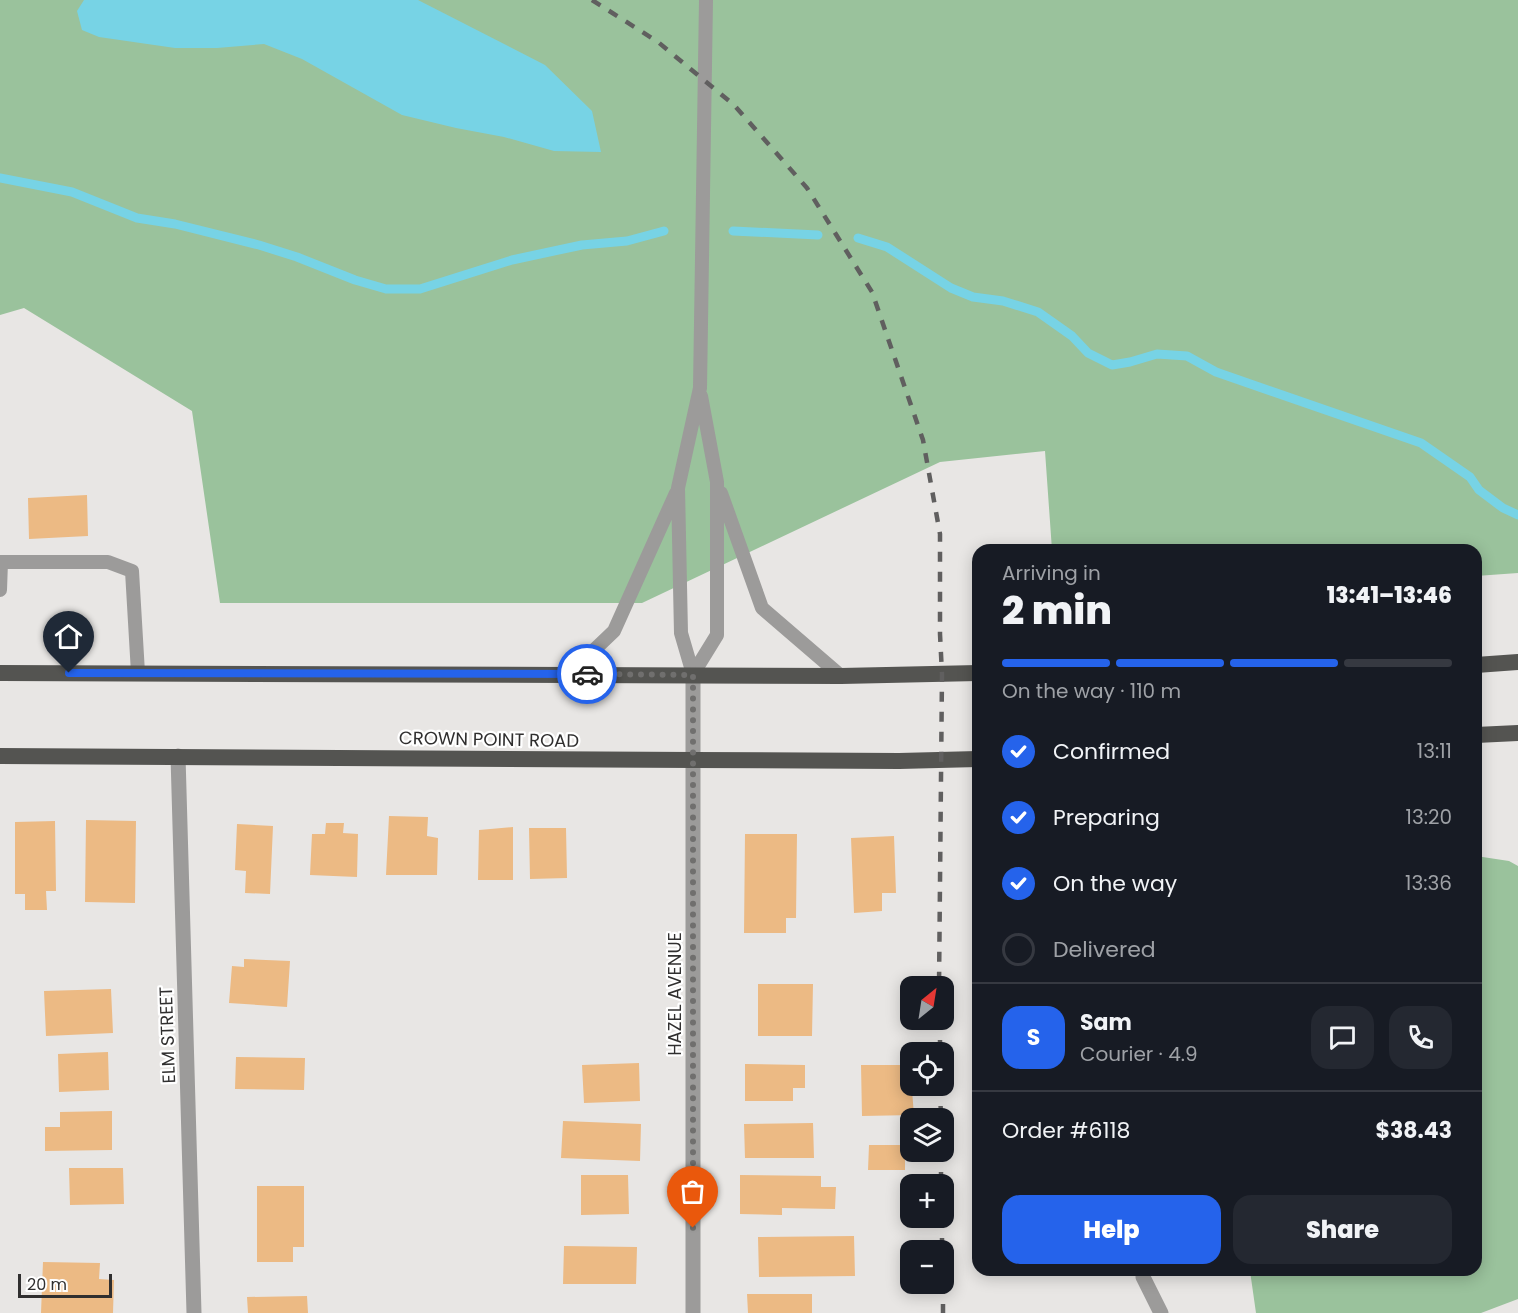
<!DOCTYPE html>
<html lang="en">
<head>
<meta charset="utf-8">
<style>
	:root { --surface:#171b24; --page:#242831; --text:#f1f3f6; --muted:#9ea1a6; --line:#363941; --accent:#2563eb }
	body { margin:0; font-family:Poppins,sans-serif; background:var(--page); color:var(--text); height:100vh; display:flex; flex-direction:column; font-size:22px; white-space:nowrap }
	* { box-sizing:border-box; margin:0 }
	p { font-size:20px; color:var(--muted) }
	.icon { flex:none; width:33px; height:33px; fill:none; stroke:currentColor; stroke-width:2; stroke-linecap:round; stroke-linejoin:round }
	.map { position:relative; flex:1; overflow:hidden }
	.sheet { position:absolute; left:972px; top:544px; width:510px; height:732px; display:flex; flex-direction:column; background:var(--surface); border-radius:18px; box-shadow:0 3px 15px #0003 }
	.sheet>* { flex:none }
	.needle { width:39px; rotate:30deg }
	.fabs { position:absolute; left:900px; top:976px; display:grid; gap:12px }
	.fabs a { display:grid; place-items:center; width:54px; height:54px; border-radius:12px; background:var(--surface); box-shadow:0 3px 15px #0003; font-size:30px }
	.scale { position:absolute; left:18px; bottom:15px; width:94px; box-sizing:border-box; padding-left:6px; border:3px solid #302f2f; border-top:0; font-size:16px; line-height:21px; white-space:nowrap; color:#302f2f; -webkit-text-stroke:4px #fff; paint-order:stroke }
	.pin { position:absolute; display:grid; place-items:center; width:51px; height:51px; color:#fff; margin:-62px -26px; border-radius:50% 50% 50% 0; rotate:-45deg; box-shadow:0 0 6px #0007 }
	.pin .icon { rotate:45deg }
	.courier { position:absolute; display:grid; place-items:center; width:60px; height:60px; margin:-30px; border:4px solid #2563eb; border-radius:50%; background:#fff; color:#222; box-shadow:0 2px 8px #0007 }
	.overview em { font-style:normal; font-weight:800 }
	.overview div { display:flex; flex-direction:column-reverse }
	.overview { display:flex; align-items:center; justify-content:space-between; height:102px; padding:0 30px }
	h1 { font-size:39px; font-weight:800; line-height:45px }
	.bar { display:grid; grid-template-columns:repeat(4,1fr); gap:9px 6px; align-content:center; height:72px; padding:0 30px }
	.bar i { height:8px; border-radius:4px; background:var(--line) }
	.bar .current { background:var(--accent) }
	.bar p { grid-column:span 4 }
	.line { display:flex; align-items:center; gap:15px; padding:0 30px; border-top:2px solid var(--line) }
	.line div { flex:1 }
	.round { display:grid; place-items:center; flex:none; width:63px; height:63px; border-radius:18px; background:var(--page) }
	ol { padding:0 30px; list-style:none }
	li { display:flex; align-items:center; gap:18px; height:66px }
	li p { margin-inline-start:auto }
	li .icon { padding:6px; border-radius:50%; background:var(--accent); color:#fff; stroke-width:4 }
	li:last-child { color:var(--muted) }
	li i { width:33px; height:33px; border:3px solid var(--line); border-radius:50% }
	.action { display:flex; gap:12px; margin-top:auto; padding:12px 30px }
	.action a { flex:1; height:69px; border-radius:18px; background:var(--accent); color:#fff; font-size:24px; font-weight:800; line-height:69px; text-align:center }
	.action a+a { background:var(--page); color:var(--text) }
	.map>svg:first-child { display:block }
	.green { fill:#9ac29c }
	.water { fill:#77d3e5 }
	.lines { fill:none; stroke-linecap:round; stroke-linejoin:round }
	.stream { stroke:#77d3e5; stroke-width:9 }
	.building { fill:#ecba84 }
	.service { stroke:#9c9b9a; stroke-width:14 }
	.minor { stroke:#9c9b9a; stroke-width:15 }
	.trunk { stroke:#545451; stroke-width:16 }
	.rail { stroke:#605f5f; stroke-width:4.5; stroke-dasharray:10 10; stroke-linecap:butt }
	.done { stroke:#706f6e; stroke-width:6; stroke-dasharray:0 10.8 }
	.route { stroke:#2563eb; stroke-width:8 }
	.labels { text-anchor:middle; dominant-baseline:central; stroke-width:4.5; stroke-linejoin:round; paint-order:stroke }
	.street-label { font-size:18px; fill:#302f2f; stroke:#fff }
</style>
</head>
<body>
<div class="map">
<svg width="1518" height="1313" viewBox="0 0 1518 1313">
	<rect width="100%" height="100%" fill="#e8e6e4"/>
	<!-- green -->
	<path class="green" d="M 0,0 L 1518,0 L 1518,573 L 1476,576 L 1476,550 L 1052,550 L 1045,451 L 940,462 L 642,603 L 220,603 L 192,411 L 24,308 L 0,315 Z
		M 1476,856 L 1509,861 L 1518,866 L 1518,1299 L 1481,1313 L 1256,1313 L 1250,1271 L 1476,1270 Z"/>
	<!-- water -->
	<path class="water" d="M 84,0 L 418,0 L 545,65 L 592,111 L 601,152 L 554,151 L 504,137 L 456,128 L 402,115 L 302,59 L 264,44 L 217,48 L 175,48 L 99,37 L 82,30 L 77,11 Z"/>
	<g class="lines">
		<!-- stream -->
		<path class="stream" d="M 0,178 L 72,192 L 137,218 L 175,224 L 259,245 L 297,257 L 355,280 L 386,289 L 420,289 L 512,260 L 582,245 L 627,241 L 664,231
			M 733,231 L 818,235
			M 858,238 L 887,247 L 951,288 L 973,297 L 1003,301 L 1038,312 L 1072,336 L 1088,353 L 1112,365 L 1130,362 L 1157,354 L 1187,356 L 1216,372 L 1421,443 L 1470,477 L 1479,490 L 1503,508 L 1518,515"/>
	</g>
	<!-- building -->
	<path class="building" d="M 87,495 L 88,536 L 29,539 L 28,498 Z
		M 389,816 L 428,817 L 427,836 L 438,838 L 437,875 L 386,875 Z
		M 86,820 L 136,821 L 135,903 L 85,902 Z
		M 55,821 L 56,891 L 46,891 L 47,910 L 25,910 L 25,894 L 15,894 L 15,822 Z
		M 326,823 L 344,823 L 343,833 L 358,834 L 357,877 L 310,875 L 312,834 L 325,834 Z
		M 237,824 L 273,826 L 270,894 L 245,893 L 246,871 L 235,870 Z
		M 513,827 L 513,880 L 478,880 L 479,830 Z
		M 529,828 L 566,828 L 567,878 L 530,879 Z
		M 745,834 L 797,834 L 796,918 L 786,918 L 786,933 L 744,933 Z
		M 894,836 L 896,893 L 882,893 L 882,911 L 854,913 L 851,838 Z
		M 244,959 L 290,961 L 287,1007 L 229,1003 L 232,966 L 244,967 Z
		M 758,984 L 813,984 L 812,1036 L 758,1036 Z
		M 111,989 L 113,1033 L 46,1036 L 44,991 Z
		M 108,1052 L 109,1090 L 59,1092 L 58,1054 Z
		M 236,1057 L 305,1058 L 304,1090 L 235,1089 Z
		M 639,1063 L 640,1101 L 584,1103 L 582,1065 Z
		M 745,1064 L 805,1065 L 805,1088 L 793,1088 L 793,1101 L 745,1101 Z
		M 861,1065 L 910,1065 L 914,1115 L 862,1116 Z
		M 112,1111 L 112,1150 L 45,1151 L 45,1127 L 60,1127 L 60,1112 Z
		M 563,1121 L 641,1124 L 640,1161 L 561,1158 Z
		M 813,1123 L 814,1158 L 745,1158 L 744,1124 Z
		M 869,1145 L 905,1145 L 905,1170 L 868,1170 Z
		M 69,1168 L 123,1168 L 124,1204 L 70,1205 Z
		M 581,1175 L 628,1175 L 629,1214 L 581,1215 Z
		M 740,1175 L 821,1176 L 821,1187 L 836,1187 L 835,1209 L 782,1208 L 782,1215 L 740,1214 Z
		M 257,1186 L 304,1186 L 304,1247 L 293,1247 L 293,1262 L 257,1262 Z
		M 854,1236 L 855,1276 L 759,1277 L 758,1237 Z
		M 564,1246 L 637,1247 L 636,1284 L 563,1284 Z
		M 43,1262 L 100,1263 L 99,1279 L 114,1280 L 113,1313 L 41,1313 Z
		M 747,1294 L 812,1294 L 812,1313 L 748,1313 Z
		M 307,1296 L 308,1313 L 248,1313 L 247,1297 Z"/>
	<g class="lines">
		<!-- service -->
		<path class="service" d="M 721,493 L 762,608 L 841,676
			M 0,590 L 1,562 L 108,562 L 132,571 L 138,673
			M 569,674 L 614,631 L 676,493
			M 693,674 L 681,633 L 678,488 L 700,388 L 706,0
			M 693,674 L 717,635 L 717,482 L 701,396"/>
		<!-- minor -->
		<path class="minor" d="M 178,756 L 194,1313
			M 1143,1270 L 1143,1277 L 1161,1313
			M 693,1313 L 693,674"/>
		<!-- trunk -->
		<path class="trunk" d="M 1476,665 L 1518,662
			M 0,673 L 841,676 L 978,673
			M 1476,735 L 1518,733
			M 0,756 L 693,760 L 899,761 L 978,759"/>
		<!-- rail -->
		<path class="rail" d="M 592,0 L 658,42 L 734,105 L 807,188 L 872,292 L 923,440 L 940,534 L 940,634 L 942,674 L 939,987
			M 940,1020 L 940,1053
			M 940,1086 L 941,1119
			M 941,1152 L 941,1185
			M 942,1218 L 942,1251
			M 943,1284 L 943,1313"/>
	</g>
	<g class="lines">
		<!-- done -->
		<path class="done" d="M 587,674 L 693,675 L 693,1228"/>
		<!-- route -->
		<path class="route" d="M 69,673 L 587,674"/>
	</g>
	<g class="labels">
		<!-- street labels -->
		<g class="street-label">
			<text transform="translate(489 739) rotate(1)">CROWN POINT ROAD</text>
			<text transform="translate(674 994) rotate(-90)">HAZEL AVENUE</text>
			<text transform="translate(167 1035) rotate(-92)">ELM STREET</text>
		</g>
	</g>
</svg>
<div class="fabs">
<a><svg class="needle" viewBox="-14 -14 28 28"><path d="M0-13l5 13h-10z" fill="#e53935"/><path d="M0 13l5-13h-10z" fill="#9ea1a6"/></svg></a>
<a><svg class="icon" aria-label="locate" viewBox="0 0 24 24"><circle cx="12" cy="12" r="6"/><path d="M12 2v4M12 18v4M2 12h4M18 12h4"/></svg></a>
<a><svg class="icon" aria-label="layers" viewBox="0 0 24 24"><path d="M12 4l9 5-9 5-9-5zM3 14l9 5 9-5"/></svg></a>
<a>+</a>
<a>−</a>
</div>
<div class="scale">20 m</div>
<div class="pin" style="left:693px;top:1228px;background:#ea580c"><svg class="icon" aria-label="bag" viewBox="0 0 24 24"><path d="M5 8h14l-1 12H6zM9 8a3 3 0 0 1 6 0"/></svg></div>
<div class="pin" style="left:69px;top:673px;background:#1f2937"><svg class="icon" aria-label="home" viewBox="0 0 24 24"><path d="M3 11l9-7 9 7M6 9v11h12V9"/></svg></div>
<div class="courier" style="left:587px;top:674px"><svg class="icon" aria-label="car" viewBox="0 0 24 24"><path d="M5 17H2v-5l4-1 3-4h7l3 4 3 1v5h-3M9 17h6M6 11h13"/><circle cx="7" cy="17" r="2"/><circle cx="17" cy="17" r="2"/></svg></div>
<section class="sheet">
<div class="overview"><div><h1>2 min</h1><p>Arriving in</p></div><em>13:41–13:46</em></div>
<div class="bar"><i class="current"></i><i class="current"></i><i class="current"></i><i></i><p>On the way · 110 m</p></div>
<ol>
<li><svg class="icon" aria-label="check" viewBox="0 0 24 24"><path d="M5 12l5 5 9-10"/></svg>Confirmed<p>13:11</p></li>
<li><svg class="icon" aria-label="check" viewBox="0 0 24 24"><path d="M5 12l5 5 9-10"/></svg>Preparing<p>13:20</p></li>
<li><svg class="icon" aria-label="check" viewBox="0 0 24 24"><path d="M5 12l5 5 9-10"/></svg>On the way<p>13:36</p></li>
<li><i></i>Delivered</li>
</ol>
<div class="line" style="height:108px"><b class="round" style="background:var(--accent);color:#fff">S</b><div><b>Sam</b><p>Courier · 4.9</p></div><a class="round"><svg class="icon" aria-label="chat" viewBox="0 0 24 24"><path d="M4 5h16v11H9l-5 4z"/></svg></a><a class="round"><svg class="icon" aria-label="phone" viewBox="0 0 24 24"><path d="M5 4h4l2 5-3 2q2 4 5 5l2-3 5 2v4C11 20 4 13 5 4z"/></svg></a></div>
<div class="line" style="height:78px"><div>Order #6118</div><b>$38.43</b></div>
<div class="action"><a>Help</a><a>Share</a></div>
</section>
</div>
</body>
</html>
